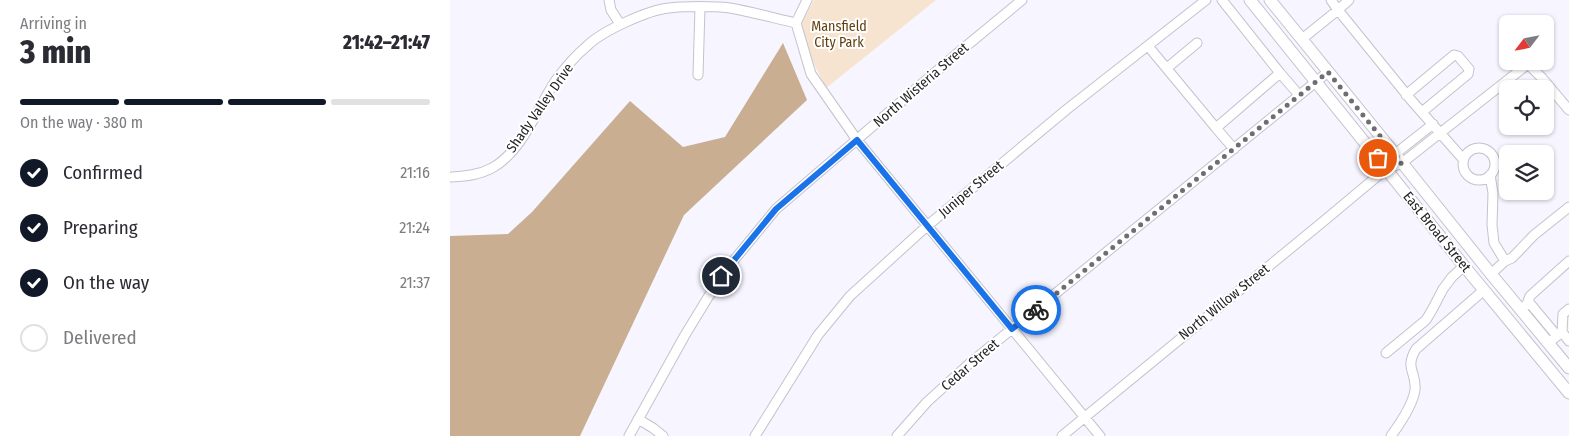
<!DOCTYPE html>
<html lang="en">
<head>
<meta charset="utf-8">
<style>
	:root { --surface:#fff; --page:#f2f2f3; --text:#2b2b33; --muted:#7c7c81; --line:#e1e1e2; --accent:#111827 }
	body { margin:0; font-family:"Fira Sans Condensed",sans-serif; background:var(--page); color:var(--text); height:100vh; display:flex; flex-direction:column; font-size:19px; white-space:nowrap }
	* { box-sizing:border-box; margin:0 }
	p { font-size:16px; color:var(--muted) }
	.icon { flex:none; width:28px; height:28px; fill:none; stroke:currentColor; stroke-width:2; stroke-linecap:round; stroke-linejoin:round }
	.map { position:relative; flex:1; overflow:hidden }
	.side { display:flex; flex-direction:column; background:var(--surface); width:450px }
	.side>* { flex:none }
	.needle { width:32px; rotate:238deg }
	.fabs { position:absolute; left:1049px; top:15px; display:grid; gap:10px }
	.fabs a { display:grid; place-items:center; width:55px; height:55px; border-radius:8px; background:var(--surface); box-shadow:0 1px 4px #0004; font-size:25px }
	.pin { position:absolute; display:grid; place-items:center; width:42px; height:42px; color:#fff; margin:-21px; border:2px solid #fff; border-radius:50%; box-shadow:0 1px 5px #0007 }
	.courier { position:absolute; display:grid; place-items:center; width:50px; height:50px; margin:-25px; border:4px solid #1a73e8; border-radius:50%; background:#fff; color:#222; box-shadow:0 1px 6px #0007 }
	.headline em { font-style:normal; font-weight:800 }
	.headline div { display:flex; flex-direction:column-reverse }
	.headline { display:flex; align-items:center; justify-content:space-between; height:85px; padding:0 20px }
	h1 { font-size:32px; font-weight:800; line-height:38px }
	.bar { display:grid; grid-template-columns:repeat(4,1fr); gap:8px 5px; align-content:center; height:60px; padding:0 20px }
	.bar i { height:6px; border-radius:4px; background:var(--line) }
	.bar .on { background:var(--accent) }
	.bar p { grid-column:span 4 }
	ol { padding:0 20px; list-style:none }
	li { display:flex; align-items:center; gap:15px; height:55px }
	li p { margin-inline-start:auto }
	li .icon { padding:5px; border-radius:50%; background:var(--accent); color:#fff; stroke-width:4 }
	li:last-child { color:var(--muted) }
	li i { width:28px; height:28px; border:2px solid var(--line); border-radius:50% }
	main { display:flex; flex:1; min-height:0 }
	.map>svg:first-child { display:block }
	.green { fill:#f7e4d0 }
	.forest { fill:#c9ae91 }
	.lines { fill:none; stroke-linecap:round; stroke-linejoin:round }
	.minor-casing { stroke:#c4c2cb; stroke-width:11 }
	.major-casing { stroke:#c4c2cb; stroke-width:13 }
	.minor { stroke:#fff; stroke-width:9 }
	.major { stroke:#fff; stroke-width:11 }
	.done { stroke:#6e6d73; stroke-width:5; stroke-dasharray:0 9 }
	.route { stroke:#1a73e8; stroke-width:6 }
	.labels { text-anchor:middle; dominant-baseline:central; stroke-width:4; stroke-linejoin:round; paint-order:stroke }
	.park-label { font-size:14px; fill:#65400f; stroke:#fff }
	.street-label { font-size:14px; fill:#252427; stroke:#fff }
</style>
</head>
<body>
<main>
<section class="side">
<div class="headline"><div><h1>3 min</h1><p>Arriving in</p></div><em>21:42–21:47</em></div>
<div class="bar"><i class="on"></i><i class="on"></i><i class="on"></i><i></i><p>On the way · 380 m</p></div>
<ol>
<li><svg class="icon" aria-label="check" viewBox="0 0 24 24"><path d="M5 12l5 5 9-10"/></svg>Confirmed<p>21:16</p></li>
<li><svg class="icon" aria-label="check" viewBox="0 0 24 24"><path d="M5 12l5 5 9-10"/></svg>Preparing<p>21:24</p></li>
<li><svg class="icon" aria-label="check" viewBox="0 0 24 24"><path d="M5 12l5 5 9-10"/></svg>On the way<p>21:37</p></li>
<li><i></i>Delivered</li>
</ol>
</section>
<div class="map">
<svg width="1119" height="436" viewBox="0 0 1119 436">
	<rect width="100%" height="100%" fill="#f7f5ff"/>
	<!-- green -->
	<path class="green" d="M 364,0 L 486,0 L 376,88 L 358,52 L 351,24 Z"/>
	<!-- forest -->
	<path class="forest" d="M 333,43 L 357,100 L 234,215 L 130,436 L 0,436 L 0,236 L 58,234 L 82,212 L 180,101 L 233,147 L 275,137 Z"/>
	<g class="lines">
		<defs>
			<path id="minor" d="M 159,0 L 161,10 L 170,24
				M 357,0 L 346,23 L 361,74 L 407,140 L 650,436
				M 772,0 L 830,73
				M 881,0 L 888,10 L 899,0
				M 852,39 L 888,10 L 961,100 L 1013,159
				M 698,46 L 766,128
				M 717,68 L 747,43
				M 248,75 L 250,7
				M 956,95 L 1004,55 L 1008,56 L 1019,69 L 1018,74 L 972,112
				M1013 164a16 16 0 1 1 32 0a16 16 0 1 1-32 0Z
				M 784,149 L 766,128 L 830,73 L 849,95
				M 936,169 L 952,163 L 1078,64 L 1092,78 L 1119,110
				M 1040,175 L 1043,193 L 1042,225 L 1044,243 L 1055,261 L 1041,274
				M 2,177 C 16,176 29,175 42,168 C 73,151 87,108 106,80 C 115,68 126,55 137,46 C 152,31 198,10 219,8 C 235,6 264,6 280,8 C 302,12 324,18 346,23
				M 1055,261 L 1062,258 L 1084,235 L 1119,207
				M 1078,301 L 1107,336
				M 1071,309 L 1077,304 L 1080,296 L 1119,261
				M 1112,332 L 1119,341
				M 1102,340 L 1112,332 L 1113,314 L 1119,309
				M 936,353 L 976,320 L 982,310 L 993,289 L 1002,277 L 1014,266
				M 188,419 L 203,428 L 213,436
				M 179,436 L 235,335 L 271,276 L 326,209 L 509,52 L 572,0
				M 305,436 L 368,335 L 400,296 L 477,226 L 616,110 L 756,0
				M 447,436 L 477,402 L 520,363 L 878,72
				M 612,436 L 875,220 L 936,169 L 945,154 L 983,124
				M 941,436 C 949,425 963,404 965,390 C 967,372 954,369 966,349 L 1034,290"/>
			<path id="major" d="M 800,0 L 1014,266 L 1119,393
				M 820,0 L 945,154 L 1041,274 L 1119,368"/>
		</defs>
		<!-- minor casing -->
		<use href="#minor" class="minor-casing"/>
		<!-- major casing -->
		<use href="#major" class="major-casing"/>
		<!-- minor -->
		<use href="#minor" class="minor"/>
		<!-- major -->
		<use href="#major" class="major"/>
	</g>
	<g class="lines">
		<!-- done -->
		<path class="done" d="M 586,310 L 878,72 L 952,163 L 936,169 L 928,158"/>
		<!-- route -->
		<path class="route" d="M 271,276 L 326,209 L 407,140 L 562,329 L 586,310"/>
	</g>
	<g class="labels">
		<!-- park labels -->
		<g class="park-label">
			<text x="389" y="26">Mansfield<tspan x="389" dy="16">City Park</tspan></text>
		</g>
		<!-- street labels -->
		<g class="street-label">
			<text transform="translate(471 85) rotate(-41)">North Wisteria Street</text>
			<text transform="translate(90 108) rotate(-55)">Shady Valley Drive</text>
			<text transform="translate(521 189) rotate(-40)">Juniper Street</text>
			<text transform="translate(987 232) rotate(51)">East Broad Street</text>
			<text transform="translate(774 302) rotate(-39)">North Willow Street</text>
			<text transform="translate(520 365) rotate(-41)">Cedar Street</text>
		</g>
	</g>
</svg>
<div class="fabs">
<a><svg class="needle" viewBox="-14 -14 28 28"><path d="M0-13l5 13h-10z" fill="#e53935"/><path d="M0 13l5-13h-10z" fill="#7c7c81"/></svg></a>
<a><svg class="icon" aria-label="locate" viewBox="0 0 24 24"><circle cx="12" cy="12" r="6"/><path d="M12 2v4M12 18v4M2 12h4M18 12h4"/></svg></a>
<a><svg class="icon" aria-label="layers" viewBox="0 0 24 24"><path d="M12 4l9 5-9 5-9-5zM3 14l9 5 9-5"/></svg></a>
</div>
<div class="pin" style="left:928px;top:158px;background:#ea580c"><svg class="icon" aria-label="bag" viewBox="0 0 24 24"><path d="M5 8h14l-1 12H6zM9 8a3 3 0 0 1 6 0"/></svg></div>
<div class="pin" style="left:271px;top:276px;background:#1f2937"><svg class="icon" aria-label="home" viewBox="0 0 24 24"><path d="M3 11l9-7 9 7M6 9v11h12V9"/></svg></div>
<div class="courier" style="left:586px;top:310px"><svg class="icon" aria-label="bike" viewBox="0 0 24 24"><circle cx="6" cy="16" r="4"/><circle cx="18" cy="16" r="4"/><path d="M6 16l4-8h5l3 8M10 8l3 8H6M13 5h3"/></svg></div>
</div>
</main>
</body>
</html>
